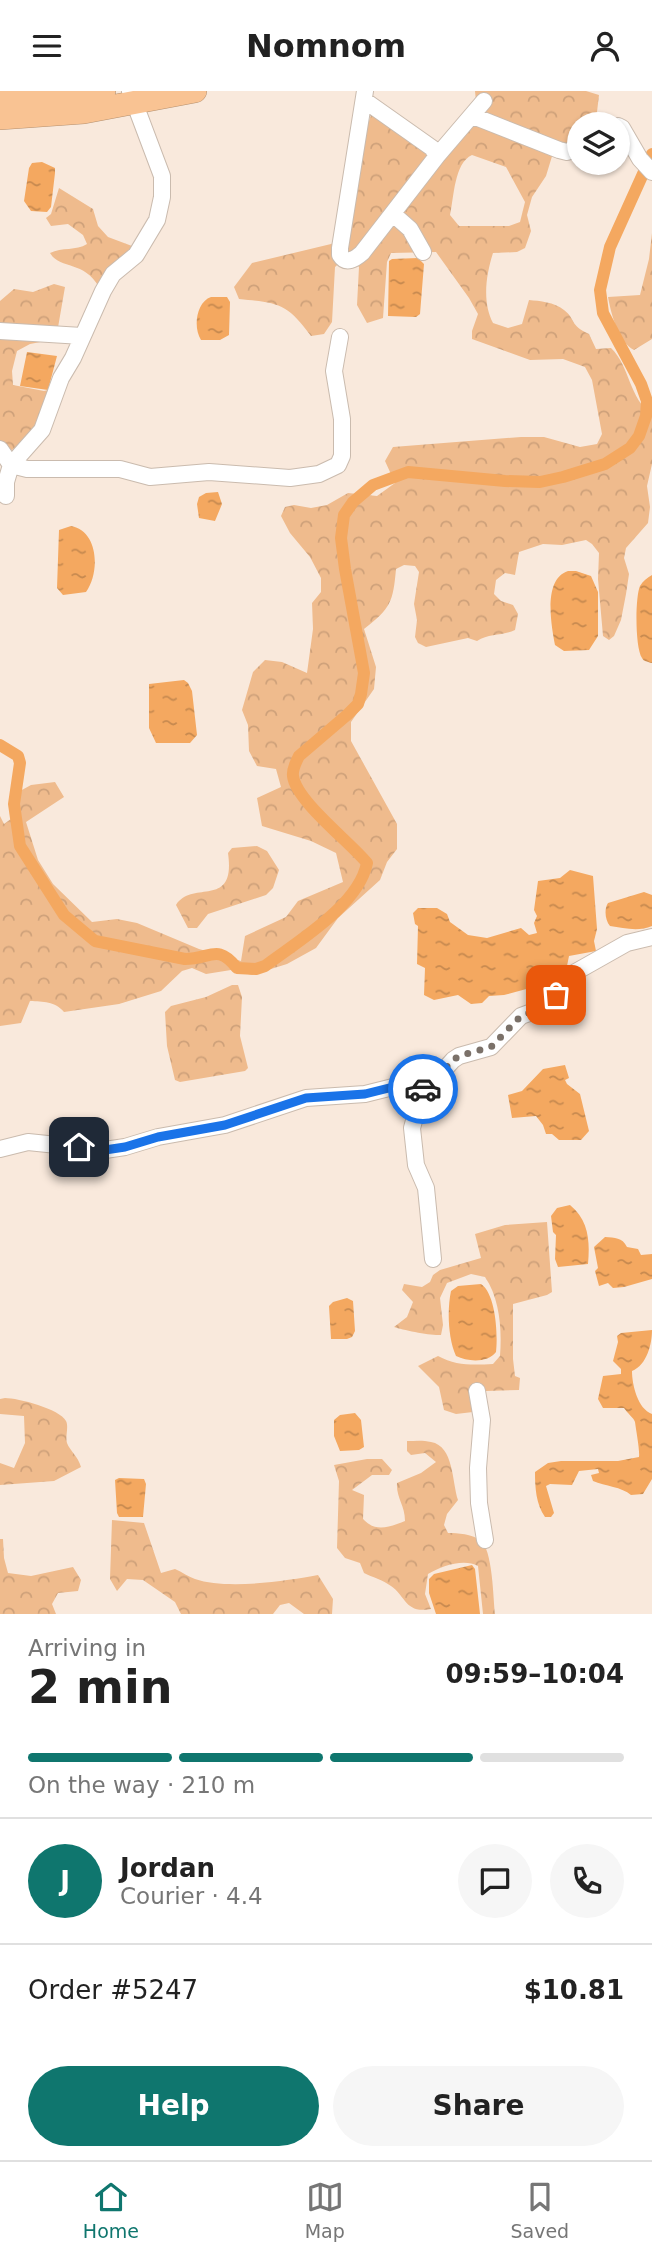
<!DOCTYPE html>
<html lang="en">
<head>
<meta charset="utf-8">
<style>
	:root { --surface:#fff; --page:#f6f6f6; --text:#222; --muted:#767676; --line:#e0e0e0; --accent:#0f766e }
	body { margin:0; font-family:"DejaVu Sans",sans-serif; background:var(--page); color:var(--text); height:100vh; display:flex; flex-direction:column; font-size:26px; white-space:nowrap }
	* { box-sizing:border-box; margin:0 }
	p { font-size:23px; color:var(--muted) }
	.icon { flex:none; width:38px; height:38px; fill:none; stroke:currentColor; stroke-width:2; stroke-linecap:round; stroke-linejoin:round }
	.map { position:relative; height:1523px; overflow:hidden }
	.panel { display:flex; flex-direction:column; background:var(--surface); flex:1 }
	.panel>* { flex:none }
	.fabs { position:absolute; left:567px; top:21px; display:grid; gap:14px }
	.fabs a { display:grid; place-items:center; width:63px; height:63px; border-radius:50%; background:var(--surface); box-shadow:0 2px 5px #0004; font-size:35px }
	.pin { position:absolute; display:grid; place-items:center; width:60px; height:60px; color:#fff; margin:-30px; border-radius:14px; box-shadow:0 4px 10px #0006 }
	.courier { position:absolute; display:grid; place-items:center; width:70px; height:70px; margin:-35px; border:5px solid #1a73e8; border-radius:50%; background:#fff; color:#222; box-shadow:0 2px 9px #0007 }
	.summary em { font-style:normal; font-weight:800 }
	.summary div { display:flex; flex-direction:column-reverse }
	.summary { display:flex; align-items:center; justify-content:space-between; height:119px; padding:0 28px }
	h1 { font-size:46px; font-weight:800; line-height:52px }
	.bar { display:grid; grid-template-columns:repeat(4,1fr); gap:10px 7px; align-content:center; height:84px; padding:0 28px }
	.bar i { height:9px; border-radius:5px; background:var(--line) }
	.bar .active { background:var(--accent) }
	.bar p { grid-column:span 4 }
	.line { display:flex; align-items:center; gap:18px; padding:0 28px; border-top:2px solid var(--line) }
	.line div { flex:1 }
	.round { display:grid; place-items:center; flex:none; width:74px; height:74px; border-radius:37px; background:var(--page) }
	.cta { display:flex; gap:14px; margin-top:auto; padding:14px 28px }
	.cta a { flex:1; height:80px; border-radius:42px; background:var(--accent); color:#fff; font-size:28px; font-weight:800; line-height:80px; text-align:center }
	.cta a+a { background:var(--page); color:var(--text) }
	header { display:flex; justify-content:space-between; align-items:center; height:91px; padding:0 28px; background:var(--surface); font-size:32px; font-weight:800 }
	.menu { display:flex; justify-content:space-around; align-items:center; height:98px; border-top:2px solid var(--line); background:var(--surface); font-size:19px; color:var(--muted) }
	.menu a { display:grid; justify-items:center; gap:4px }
	.menu .active { color:var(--accent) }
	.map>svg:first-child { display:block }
	.forest { fill:url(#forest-crowns); fill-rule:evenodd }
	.water { fill:url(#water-ripples) }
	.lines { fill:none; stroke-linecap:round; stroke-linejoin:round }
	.canal { stroke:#f4a860; stroke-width:12 }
	.minor-casing { stroke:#cabbae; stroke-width:18 }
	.highway-casing { stroke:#b5906f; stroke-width:24 }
	.minor { stroke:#fff; stroke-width:16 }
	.highway { stroke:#f9c393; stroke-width:23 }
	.done { stroke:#7b7169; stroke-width:7; stroke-dasharray:0 12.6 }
	.route { stroke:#1a73e8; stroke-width:9 }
</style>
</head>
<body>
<header><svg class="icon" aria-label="menu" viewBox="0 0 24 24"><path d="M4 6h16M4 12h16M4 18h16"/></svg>Nomnom<svg class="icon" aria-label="person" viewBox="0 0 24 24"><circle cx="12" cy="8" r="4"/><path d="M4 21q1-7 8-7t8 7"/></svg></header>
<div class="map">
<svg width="652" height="1523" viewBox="0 0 652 1523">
	<defs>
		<pattern id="forest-crowns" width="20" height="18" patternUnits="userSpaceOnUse" patternTransform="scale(1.75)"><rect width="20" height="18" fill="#efbb8d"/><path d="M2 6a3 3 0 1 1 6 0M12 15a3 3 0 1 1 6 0" fill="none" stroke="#cea17a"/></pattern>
		<pattern id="water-ripples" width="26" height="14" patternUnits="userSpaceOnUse" patternTransform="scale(1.75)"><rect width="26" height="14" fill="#f4a860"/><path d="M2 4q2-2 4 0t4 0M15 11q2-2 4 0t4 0" fill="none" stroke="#c6894f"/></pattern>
	</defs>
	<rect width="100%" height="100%" fill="#f9e9dc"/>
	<!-- forest -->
	<path class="forest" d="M 475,0 L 586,0 L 599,4 L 597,21 L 592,33 L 579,33 L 579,49 L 553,62 L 546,85 L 532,106 L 527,124 L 531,140 L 525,157 L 517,161 L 493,162 C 486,184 482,211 493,232 L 508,237 L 522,233 L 529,209 C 540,210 554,211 564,219 C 576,228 569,234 589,243 L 596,258 L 611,257 C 630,275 629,308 652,323 L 652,373 L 647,395 L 650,416 L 648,432 L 626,457 L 624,467 L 629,483 L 626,503 L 621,529 L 614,545 L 609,549 L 603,545 L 598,488 L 599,462 L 592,453 L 586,449 L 562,454 L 543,453 L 519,461 L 515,484 L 505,482 L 496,489 L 494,503 L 501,510 L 513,514 L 518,523 L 515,539 C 502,545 489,542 477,550 L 468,547 L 426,556 L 418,552 L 415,546 L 417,529 L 414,513 L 419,481 L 415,475 L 404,474 L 396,478 C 393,511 391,517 364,538 L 376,576 L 374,598 L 351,631 L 351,650 L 397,733 L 397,758 L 387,771 L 380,789 L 338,827 L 316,857 L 287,873 L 252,884 L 231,879 L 206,883 L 192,877 L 182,880 L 161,900 L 119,913 L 64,921 C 55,910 43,911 30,910 L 21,932 L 0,935 L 0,725 L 4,733 L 19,722 L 20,700 L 31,694 L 55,691 L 64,706 L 26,731 L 38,769 L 53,793 L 92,831 L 117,828 L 137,832 L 199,858 L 241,870 L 245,845 L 286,826 L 298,810 L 343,791 L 336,762 L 311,750 L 262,735 L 257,707 L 281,696 L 276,678 L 257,675 L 249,660 L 248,634 L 242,619 L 253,581 L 265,569 L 282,571 L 307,582 L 313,538 L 312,512 L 321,501 L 321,487 L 310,466 L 290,442 L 281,425 L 285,416 L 294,414 L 311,417 L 327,414 L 348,402 L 377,405 L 395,392 L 385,370 L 393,356 L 521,346 L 544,346 L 580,356 L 597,353 L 602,343 L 592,289 L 585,276 L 563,268 L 530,269 L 472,248 L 472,240 L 478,223 L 469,207 L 436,161 L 391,162 L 387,171 L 383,227 L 367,232 L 357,214 L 359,176 L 348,164 L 335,176 L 332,231 L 324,243 L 311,245 C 287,212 278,212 239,208 L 234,196 L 252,172 L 331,153 L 348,145 L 367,36 L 371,24 L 377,24 L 428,62 L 478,31 ZM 472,64 L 506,76 L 525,111 L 520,131 L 509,135 L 459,135 L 450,124 C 454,107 454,72 472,64 Z
		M 59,97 L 93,118 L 98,135 L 108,146 L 132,155 L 128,166 L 99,196 C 84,169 60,179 50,162 C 62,156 76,160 87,153 L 83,144 L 68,133 L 51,135 L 46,127 L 51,123 Z
		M 652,142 L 652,248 L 634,259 C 618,251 611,222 608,206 L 640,204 L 649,168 Z
		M 54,193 L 65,196 L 56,248 L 30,253 L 17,260 L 12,280 L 13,294 L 44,300 L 48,299 L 50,294 L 55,298 C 44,322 35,344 12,359 L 0,356 L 0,210 L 14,198 L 33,201 Z
		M 257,755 L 267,760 L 279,779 L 273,797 L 266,804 L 208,823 L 197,837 L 188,837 L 176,814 C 193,788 236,819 228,762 L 232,757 Z
		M 232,894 L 238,894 L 242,906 L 240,945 L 248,977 L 245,980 L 180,991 L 175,989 L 167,955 L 165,921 L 171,915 L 206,906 Z
		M 547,1131 L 552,1201 L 547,1204 L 513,1213 L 513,1268 L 515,1285 L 520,1287 L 519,1299 L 486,1300 L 473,1321 L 456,1323 L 444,1319 L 439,1296 L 418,1275 L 438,1265 C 456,1275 473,1274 493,1273 L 500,1265 C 502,1239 500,1208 485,1186 L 471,1183 L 447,1192 L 440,1207 L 443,1234 L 441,1244 C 431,1245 403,1239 394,1236 L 407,1226 L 413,1211 L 402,1199 L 404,1193 L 422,1196 L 430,1191 L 433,1184 L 440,1179 L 481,1167 L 475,1143 L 505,1134 Z
		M 5,1307 C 18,1307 60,1318 66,1330 C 69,1336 65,1345 67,1352 C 70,1360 78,1365 81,1376 L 54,1390 L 0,1394 L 0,1372 L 14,1377 L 25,1352 L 24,1325 L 0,1323 L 0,1308 Z
		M 407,1350 C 415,1350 423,1349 431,1351 C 454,1355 452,1391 458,1409 L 447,1423 L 444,1434 L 448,1442 C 458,1442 472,1443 480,1449 C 493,1458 493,1507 495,1523 L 483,1523 L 478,1475 C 464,1467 441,1475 428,1483 L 425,1503 L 431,1518 C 405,1523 406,1505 391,1495 C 383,1489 372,1486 364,1482 L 360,1472 L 345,1467 L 337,1457 L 339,1390 L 334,1374 L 367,1368 L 382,1368 L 392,1379 L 389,1384 L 372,1384 L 352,1399 L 364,1404 L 363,1428 C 376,1442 389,1436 405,1430 C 405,1414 396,1407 397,1392 L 421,1382 L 436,1371 L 425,1362 L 411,1364 L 407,1360 Z
		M 112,1429 L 144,1432 L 161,1482 L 175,1478 C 182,1481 189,1486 195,1488 C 227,1499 286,1490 318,1484 L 333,1508 L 332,1523 L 304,1523 L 289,1512 L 280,1514 L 273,1523 L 181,1523 L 175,1511 L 143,1489 L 127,1488 L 117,1500 L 110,1488 Z
		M 0,1448 L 3,1448 L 4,1467 L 8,1482 L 31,1485 L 73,1476 L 81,1489 L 78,1500 L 58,1502 L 52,1513 L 56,1523 L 0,1523 Z"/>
	<!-- water -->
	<path class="water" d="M 42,71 L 55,77 L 55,82 L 51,116 L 47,121 L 31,120 L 24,110 L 29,77 L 32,72 Z
		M 418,167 L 424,173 L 420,223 L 416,226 L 388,225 L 389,170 L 392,168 Z
		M 211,206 L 227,206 L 230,211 L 229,244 L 220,249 L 201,249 C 193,237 196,211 211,206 Z
		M 27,261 L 57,265 L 48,299 L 20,295 Z
		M 218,401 L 222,413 L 215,430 L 199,427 L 197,413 L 199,406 L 206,402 Z
		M 71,435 C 99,440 100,482 86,501 L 63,504 L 57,497 L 59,439 Z
		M 568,480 L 576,480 L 591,485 L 598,501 L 598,545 L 589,559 L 564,560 L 555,554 C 551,533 543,488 568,480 Z
		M 652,484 L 652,572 L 651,572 C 647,570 644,571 642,567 C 635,557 635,506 640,495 C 643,490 647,487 652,484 Z
		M 184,589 L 188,592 L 192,600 L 197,644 L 190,652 L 156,652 L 149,637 L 149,593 Z
		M 570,779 L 593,785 L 597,838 L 594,850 L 596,860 L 569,865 L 567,875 L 553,881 L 552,891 L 504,904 L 489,905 L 482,912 L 471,913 L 458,904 L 434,909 L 424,904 L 425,877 L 417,873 L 418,835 L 415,833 L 413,822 L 418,817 L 437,817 L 447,823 L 450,831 L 468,844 L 487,847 L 521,837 L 529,844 L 537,842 L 534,832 L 537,825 L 534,819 L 538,790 L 560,787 Z
		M 644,801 L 652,804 L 652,835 C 638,841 624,837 610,835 C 605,829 604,818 608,812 Z
		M 565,974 L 569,987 L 565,989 L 567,993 L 580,1003 L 589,1040 L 581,1049 L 559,1049 L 552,1043 L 546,1043 L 543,1034 L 536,1025 L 512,1027 L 508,1004 L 522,1000 L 543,978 Z
		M 570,1114 C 589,1130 590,1150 588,1173 L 558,1176 L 555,1168 L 556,1144 L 553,1141 L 551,1125 L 557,1117 Z
		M 605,1146 C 615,1147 622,1146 627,1156 L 638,1158 L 641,1164 L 652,1163 L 652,1188 L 624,1196 L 613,1197 L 608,1192 L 599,1195 L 595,1180 L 598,1177 L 594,1156 Z
		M 481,1193 C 496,1203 498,1244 496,1261 C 488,1272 468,1271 456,1265 C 448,1247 447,1219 451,1200 L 458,1195 Z
		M 347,1207 L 353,1210 L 355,1240 L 352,1246 L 347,1248 L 331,1248 L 329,1215 L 333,1211 Z
		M 652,1239 C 652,1253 647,1274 632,1280 C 632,1294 638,1318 652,1323 L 652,1388 L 643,1403 L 631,1404 C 622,1396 605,1395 593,1390 L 591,1384 L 599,1382 L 598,1378 L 579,1380 L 572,1394 L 550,1393 L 546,1395 L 554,1422 L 551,1426 L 545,1426 C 536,1413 535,1397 535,1381 L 548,1372 L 561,1370 L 618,1370 L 639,1366 C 640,1360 636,1339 635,1331 C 634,1327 627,1322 624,1317 L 603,1317 L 598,1308 L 603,1285 L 621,1283 L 621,1278 L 613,1270 L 618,1251 L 617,1245 L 621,1242 Z
		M 355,1322 L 361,1329 L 364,1356 L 359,1359 L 340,1360 L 334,1345 L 334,1329 L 340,1324 Z
		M 119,1387 L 144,1388 L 146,1393 L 143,1426 L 119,1426 L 117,1422 L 115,1389 Z
		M 472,1474 L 475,1478 L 480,1523 L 436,1523 L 429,1502 L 429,1488 L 434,1483 Z"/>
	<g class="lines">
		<!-- canal -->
		<path class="canal" d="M 0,654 L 18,665 L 20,672 L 14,713 L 20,755 L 64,824 L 95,850 L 185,868 C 211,868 217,852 237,877 L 256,878 L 265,875 C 298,850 359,814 367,772 C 350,751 296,710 293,685 C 292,678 296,671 299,665 L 347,624 L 358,613 L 361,603 L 364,582 L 345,478 L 341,447 L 344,424 L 353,411 L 373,394 L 408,381 L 505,390 L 540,391 L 563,386 L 605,373 L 630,357 L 639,345 L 646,325 L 647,310 L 641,293 L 603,222 L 600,199 L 610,156 L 652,63"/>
		<defs>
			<path id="minor" d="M 364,9 L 432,57 L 437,65 L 362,162 C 355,168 346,174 340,164 L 340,157 L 365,0
				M 473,25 L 559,59 L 567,61 L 579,57
				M 618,35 L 622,37 L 640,68 L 652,81
				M 437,65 L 484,10
				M 393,123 L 410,138 L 423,161
				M 0,240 L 82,245
				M 0,358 L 11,374 L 27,378 L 120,378 L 150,386 L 209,381 L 290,387 L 319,383 L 338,374 L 342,365 L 342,328 L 334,280 L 340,246
				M 6,405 L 6,391 L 11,374 L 42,339 L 61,287 L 73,267 L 103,200 L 113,183 L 136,164 L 157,129 L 162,106 L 162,85 L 130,0
				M 416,998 L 417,1019 L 412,1037 L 416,1074 L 426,1097 L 433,1168
				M 0,1058 L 28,1051 L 105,1059 L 125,1056 L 158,1046 L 225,1034 L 306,1007 L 365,1003 L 393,996 L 432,997 L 441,993 L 444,979 L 453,969 L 459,965 L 491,956 L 521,925 L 548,915 L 557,904 L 559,895 L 565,887 L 627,852 L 652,846
				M 477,1300 L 482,1329 L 478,1377 L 479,1412 L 485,1449"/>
			<path id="highway" d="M 0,10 L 104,0
				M 0,27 L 84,21 L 195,0"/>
		</defs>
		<!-- minor casing -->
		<use href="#minor" class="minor-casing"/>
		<!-- highway casing -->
		<use href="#highway" class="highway-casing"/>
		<!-- minor -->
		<use href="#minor" class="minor"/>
		<!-- highway -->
		<use href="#highway" class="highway"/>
	</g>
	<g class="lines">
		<!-- done -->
		<path class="done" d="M 423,998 L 432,997 L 441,993 L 444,979 L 453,969 L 459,965 L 491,956 L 521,925 L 548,915 L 556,904"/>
		<!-- route -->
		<path class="route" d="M 79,1056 L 105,1059 L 125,1056 L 158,1046 L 225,1034 L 306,1007 L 365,1003 L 393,996 L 423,998"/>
	</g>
</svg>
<div class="fabs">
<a><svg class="icon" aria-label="layers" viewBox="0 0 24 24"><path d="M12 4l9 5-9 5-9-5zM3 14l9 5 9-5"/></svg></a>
</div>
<div class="pin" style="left:556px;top:904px;background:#ea580c"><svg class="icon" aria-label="bag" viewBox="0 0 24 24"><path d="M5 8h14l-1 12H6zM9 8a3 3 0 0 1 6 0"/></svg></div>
<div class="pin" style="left:79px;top:1056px;background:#1f2937"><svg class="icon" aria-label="home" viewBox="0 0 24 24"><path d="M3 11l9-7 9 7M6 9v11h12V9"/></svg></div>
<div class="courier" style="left:423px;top:998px"><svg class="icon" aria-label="car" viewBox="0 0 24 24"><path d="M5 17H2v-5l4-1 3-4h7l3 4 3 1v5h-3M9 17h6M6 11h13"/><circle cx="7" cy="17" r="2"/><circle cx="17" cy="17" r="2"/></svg></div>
</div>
<section class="panel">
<div class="summary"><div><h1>2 min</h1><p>Arriving in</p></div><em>09:59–10:04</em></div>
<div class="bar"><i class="active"></i><i class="active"></i><i class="active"></i><i></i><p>On the way · 210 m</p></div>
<div class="line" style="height:126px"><b class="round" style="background:var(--accent);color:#fff">J</b><div><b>Jordan</b><p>Courier · 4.4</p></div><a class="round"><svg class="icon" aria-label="chat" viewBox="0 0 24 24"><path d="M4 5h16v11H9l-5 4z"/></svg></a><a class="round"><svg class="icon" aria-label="phone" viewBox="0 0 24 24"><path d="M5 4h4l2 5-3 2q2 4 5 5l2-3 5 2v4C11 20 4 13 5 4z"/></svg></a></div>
<div class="line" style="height:91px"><div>Order #5247</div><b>$10.81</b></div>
<div class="cta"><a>Help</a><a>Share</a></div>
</section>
<nav class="menu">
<a class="active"><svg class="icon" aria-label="home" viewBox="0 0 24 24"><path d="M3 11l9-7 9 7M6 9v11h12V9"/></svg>Home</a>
<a><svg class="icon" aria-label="map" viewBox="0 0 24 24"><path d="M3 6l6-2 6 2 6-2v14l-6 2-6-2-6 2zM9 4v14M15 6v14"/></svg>Map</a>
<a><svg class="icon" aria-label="saved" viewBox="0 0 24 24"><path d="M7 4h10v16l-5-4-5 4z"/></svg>Saved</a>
</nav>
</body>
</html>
